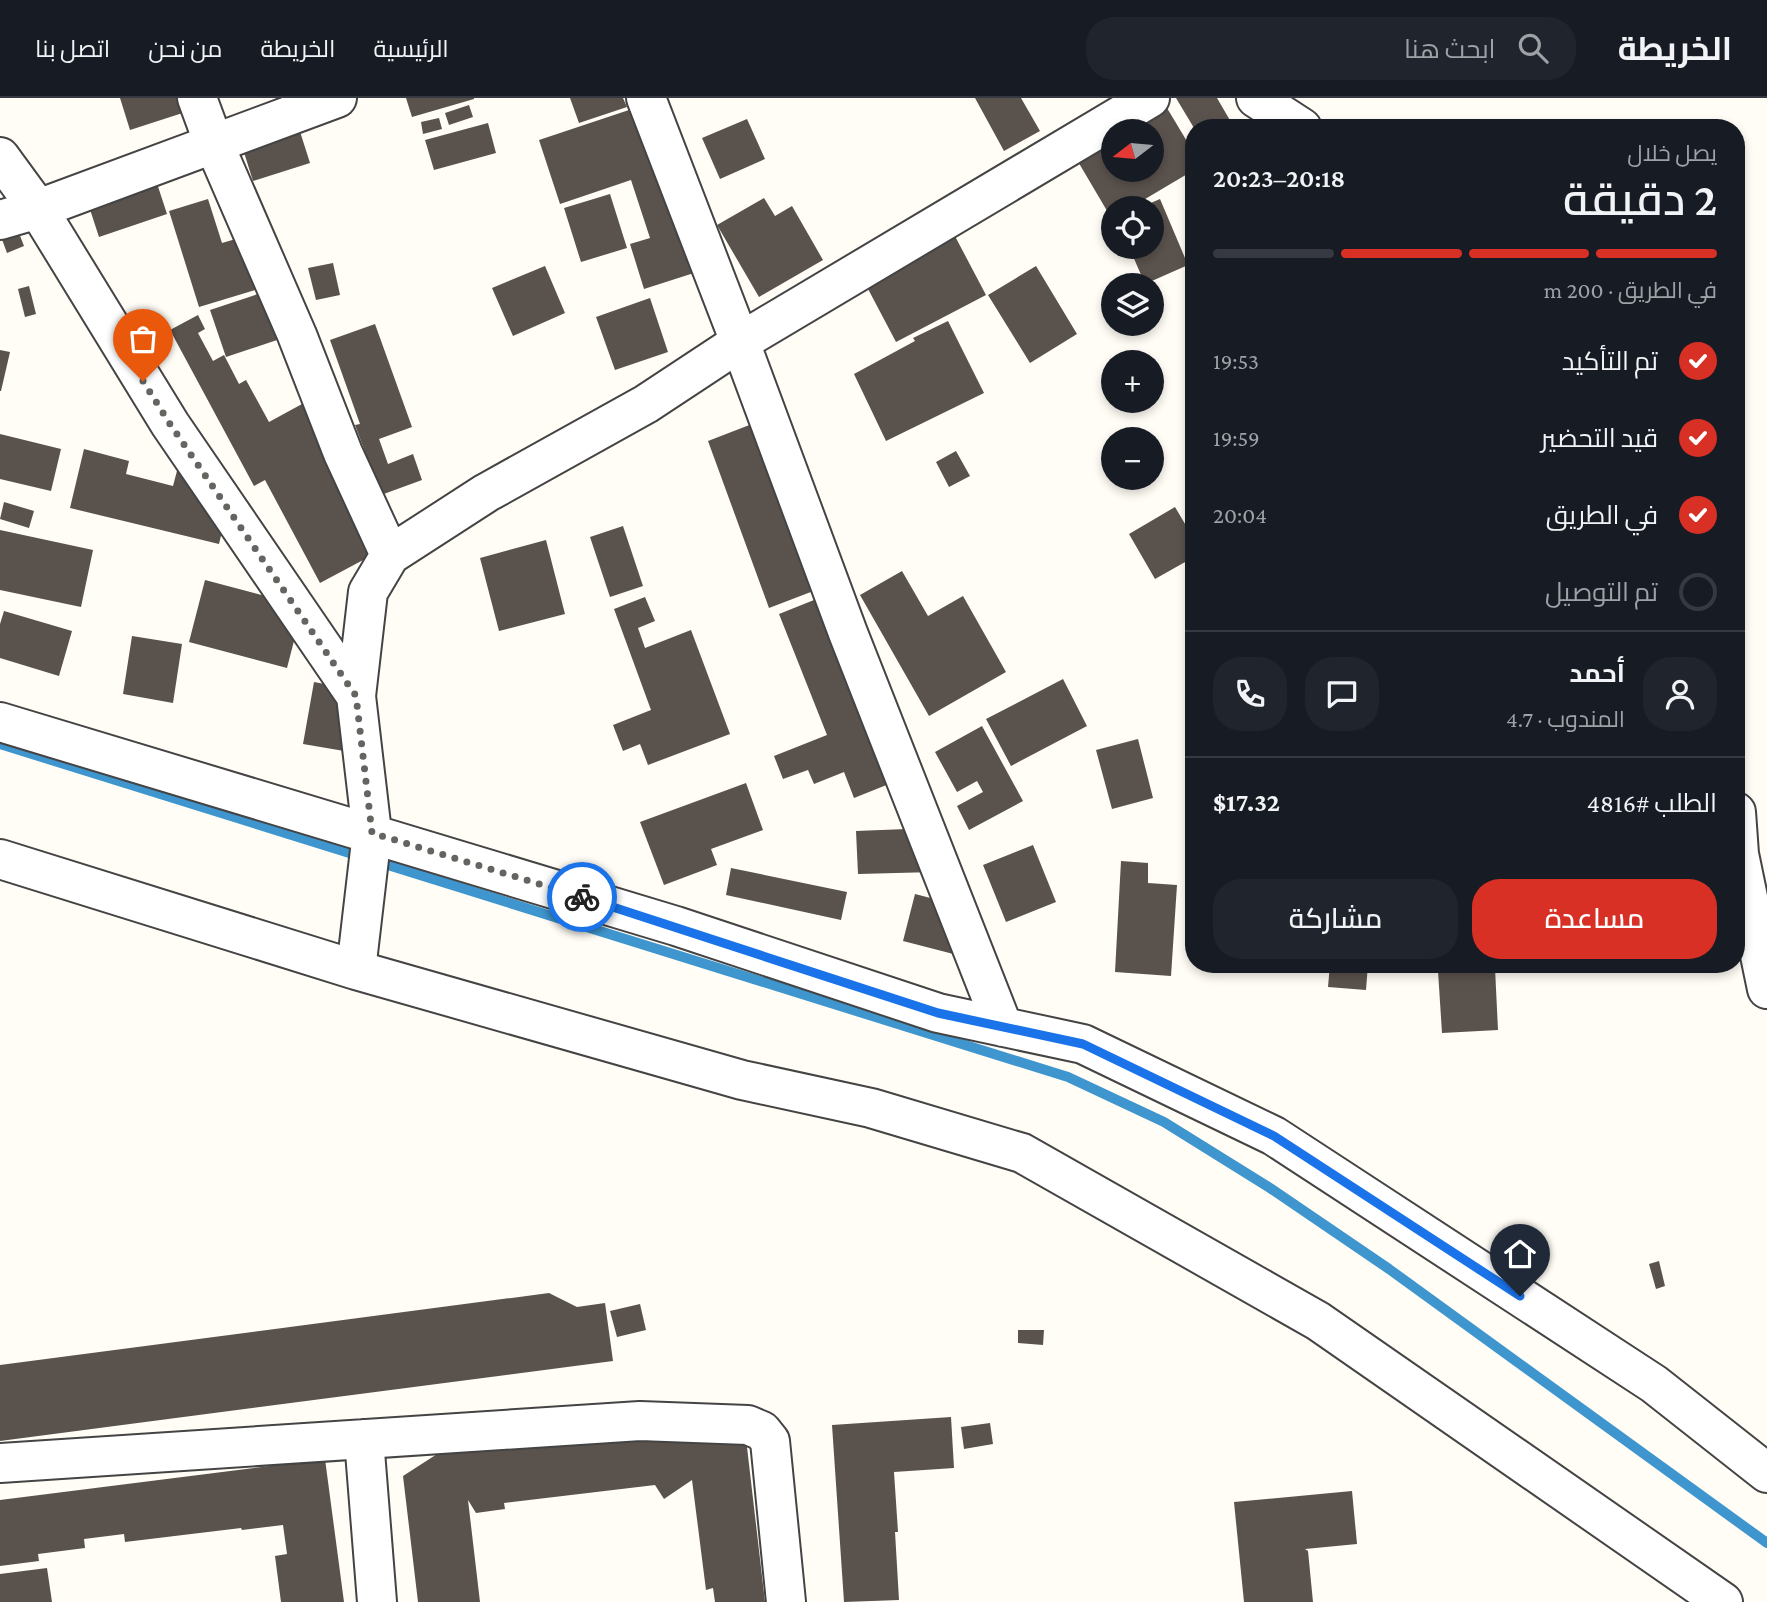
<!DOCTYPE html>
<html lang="ar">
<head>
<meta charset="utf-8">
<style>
	:root { --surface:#171b24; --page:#20242c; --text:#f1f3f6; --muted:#9ea1a6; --line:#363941; --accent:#d93025 }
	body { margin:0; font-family:"Crimson Pro",Cairo,serif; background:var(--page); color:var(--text); direction:rtl; height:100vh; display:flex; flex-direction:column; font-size:26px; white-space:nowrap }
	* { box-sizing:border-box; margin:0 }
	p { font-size:23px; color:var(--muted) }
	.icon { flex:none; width:38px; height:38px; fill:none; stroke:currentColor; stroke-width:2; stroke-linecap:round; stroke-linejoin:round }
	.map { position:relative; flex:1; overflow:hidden; direction:ltr }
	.sheet { position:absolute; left:1185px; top:21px; width:560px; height:854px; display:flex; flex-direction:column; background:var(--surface); border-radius:28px; box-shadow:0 4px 10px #0003; direction:rtl }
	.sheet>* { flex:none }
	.needle { width:46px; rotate:254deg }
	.fabs { position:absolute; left:1101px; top:21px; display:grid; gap:14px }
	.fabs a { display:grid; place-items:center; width:63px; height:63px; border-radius:50%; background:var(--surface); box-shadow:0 4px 10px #0003; font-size:35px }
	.pin { position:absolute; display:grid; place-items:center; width:60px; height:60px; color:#fff; margin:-72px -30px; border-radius:50% 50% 50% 0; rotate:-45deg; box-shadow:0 0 7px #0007 }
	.pin .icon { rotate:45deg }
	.courier { position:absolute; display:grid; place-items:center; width:70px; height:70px; margin:-35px; border:5px solid #1a73e8; border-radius:50%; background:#fff; color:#222; box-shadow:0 2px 9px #0007 }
	.overview em { font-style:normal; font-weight:600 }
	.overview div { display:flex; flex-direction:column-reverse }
	.overview { display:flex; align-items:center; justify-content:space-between; height:119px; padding:0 28px }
	h1 { font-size:46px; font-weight:600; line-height:52px }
	.bar { display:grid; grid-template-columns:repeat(4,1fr); gap:10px 7px; align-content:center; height:84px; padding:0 28px }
	.bar i { height:9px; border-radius:5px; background:var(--line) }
	.bar .on { background:var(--accent) }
	.bar p { grid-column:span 4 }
	.line { display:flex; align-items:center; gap:18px; padding:0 28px; border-top:2px solid var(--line) }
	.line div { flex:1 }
	.round { display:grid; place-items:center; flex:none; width:74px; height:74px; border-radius:28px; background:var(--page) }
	ol { padding:0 28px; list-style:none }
	li { display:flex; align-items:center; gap:21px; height:77px }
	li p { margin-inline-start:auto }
	li .icon { padding:7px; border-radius:50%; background:var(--accent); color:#fff; stroke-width:4 }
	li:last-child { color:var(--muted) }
	li i { width:38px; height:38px; border:4px solid var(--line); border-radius:50% }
	.cta { display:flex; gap:14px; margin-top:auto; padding:14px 28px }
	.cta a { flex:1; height:80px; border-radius:28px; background:var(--accent); color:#fff; font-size:28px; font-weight:600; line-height:80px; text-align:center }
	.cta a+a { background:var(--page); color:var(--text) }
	header { display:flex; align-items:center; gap:42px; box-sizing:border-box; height:98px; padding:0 35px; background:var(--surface); border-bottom:2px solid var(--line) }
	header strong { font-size:33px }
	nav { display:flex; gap:38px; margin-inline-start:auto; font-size:24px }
	.search { width:490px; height:63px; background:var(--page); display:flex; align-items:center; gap:18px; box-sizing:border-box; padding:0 24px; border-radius:28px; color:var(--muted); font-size:26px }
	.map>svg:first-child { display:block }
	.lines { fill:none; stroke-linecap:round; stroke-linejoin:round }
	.stream { stroke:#3f96cf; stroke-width:10 }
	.building { fill:#5a524d; fill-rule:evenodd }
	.street-casing { stroke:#444; stroke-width:42 }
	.street { stroke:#fff; stroke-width:38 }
	.done { stroke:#646461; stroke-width:7; stroke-dasharray:0 12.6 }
	.route { stroke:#1a73e8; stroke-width:9 }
</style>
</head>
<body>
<header>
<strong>الخريطة</strong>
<div class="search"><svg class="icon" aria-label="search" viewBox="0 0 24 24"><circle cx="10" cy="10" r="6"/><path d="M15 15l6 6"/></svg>ابحث هنا</div>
<nav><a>الرئيسية</a><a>الخريطة</a><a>من نحن</a><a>اتصل بنا</a></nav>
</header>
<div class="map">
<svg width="1767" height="1504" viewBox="0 0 1767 1504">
	<rect width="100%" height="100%" fill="#fffdf5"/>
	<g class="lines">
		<!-- stream -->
		<path class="stream" d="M 0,646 L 1068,979 L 1164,1024 L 1270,1090 L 1389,1171 L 1767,1445"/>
	</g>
	<!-- building -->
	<path class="building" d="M 120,0 L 194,0 L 198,10 L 130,32 Z
		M 406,0 L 474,0 L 474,1 L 412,19 Z
		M 570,0 L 623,0 L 627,9 L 579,25 Z
		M 975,0 L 1021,0 L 1040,33 L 1004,53 Z
		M 1161,0 L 1194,55 L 1194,72 L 1130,110 L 1113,110 L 1113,123 L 1070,50 ZM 1113,33 L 1152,33 L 1152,72 L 1113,72 Z
		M 1176,0 L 1217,0 L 1231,24 L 1222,30 L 1194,30 Z
		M 469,7 L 473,19 L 449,27 L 445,15 Z
		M 638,9 L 697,174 L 644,191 L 630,146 L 650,140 L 631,82 L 560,106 L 539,42 Z
		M 439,20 L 442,31 L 423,36 L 421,24 Z
		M 296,21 L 310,65 L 253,83 L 236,29 Z
		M 747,21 L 765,61 L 720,81 L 702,40 Z
		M 488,25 L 496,55 L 434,72 L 425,42 Z
		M 149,61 L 167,116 L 99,139 L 81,84 Z
		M 610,96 L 627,150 L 581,164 L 564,110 Z
		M 764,100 L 775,118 L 792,108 L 823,162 L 759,199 L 717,127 Z
		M 208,101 L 222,145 L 246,138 L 262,190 L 199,209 L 169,113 Z
		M 1160,101 L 1188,167 L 1145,186 L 1129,149 L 1152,149 L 1152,110 L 1139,110 Z
		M 947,123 L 986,197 L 896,244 L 857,170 Z
		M 17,130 L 24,148 L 7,155 L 0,136 Z
		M 333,165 L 340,197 L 316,202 L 308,170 Z
		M 545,168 L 565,215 L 513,238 L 492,190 Z
		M 1036,168 L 1077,236 L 1030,265 L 988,197 Z
		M 29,188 L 36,216 L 25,219 L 18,191 Z
		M 270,192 L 286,239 L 226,259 L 210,212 Z
		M 650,200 L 668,254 L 615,272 L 596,219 Z
		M 198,217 L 205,231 L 198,235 L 213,263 L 224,257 L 239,286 L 246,282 L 269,324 L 302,306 L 380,453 L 320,485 L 265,382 L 254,388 L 170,232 Z
		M 948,223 L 984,295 L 886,343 L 854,276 L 915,243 L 913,240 Z
		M 375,226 L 412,329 L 379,341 L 388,366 L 413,356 L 422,382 L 381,397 L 355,327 L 360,326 L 330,242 Z
		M 0,252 L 10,254 L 1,293 L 0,293 Z
		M 752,326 L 816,492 L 769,510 L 708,343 Z
		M 0,336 L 61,351 L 51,393 L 0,381 Z
		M 84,351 L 129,363 L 126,376 L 173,388 L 178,369 L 234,383 L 219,446 L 70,410 Z
		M 956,353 L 970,378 L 949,389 L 936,364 Z
		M 4,404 L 34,413 L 29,430 L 0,421 Z
		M 1175,409 L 1194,441 L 1194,459 L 1155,481 L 1129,436 Z
		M 623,428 L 643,488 L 610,499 L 590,439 Z
		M 0,432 L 93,452 L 81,509 L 0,492 Z
		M 546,442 L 565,516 L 499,533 L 480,460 Z
		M 902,473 L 928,518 L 963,498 L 1006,574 L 929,618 L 860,497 Z
		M 205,482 L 303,508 L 287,570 L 189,544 Z
		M 824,498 L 899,682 L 854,700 L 844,674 L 814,686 L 808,672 L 783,681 L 774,658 L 827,637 L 779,516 Z
		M 645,499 L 655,523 L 638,530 L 645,550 L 691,532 L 730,636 L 648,667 L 640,646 L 623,653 L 613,627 L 651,612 L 614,511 Z
		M 4,513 L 72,533 L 59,578 L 0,560 L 0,526 Z
		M 132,538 L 182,546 L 173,605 L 123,596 Z
		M 1063,581 L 1087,628 L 1011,668 L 986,621 Z
		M 314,584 L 361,593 L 350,654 L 303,646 Z
		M 982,628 L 1023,703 L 969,732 L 957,708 L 983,694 L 977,683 L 957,694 L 935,654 Z
		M 1138,641 L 1153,700 L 1112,711 L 1096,652 Z
		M 746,685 L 763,732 L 711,751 L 717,767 L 664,787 L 640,724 Z
		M 932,730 L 934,774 L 858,776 L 856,733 Z
		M 1033,747 L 1056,804 L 1006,824 L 983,767 Z
		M 1121,763 L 1148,765 L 1148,785 L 1177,787 L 1171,878 L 1115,874 Z
		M 731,770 L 847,794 L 841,822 L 726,797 Z
		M 915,796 L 977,812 L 965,859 L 903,843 Z
		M 1330,866 L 1368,866 L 1366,892 L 1328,889 Z
		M 1495,870 L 1498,932 L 1442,935 L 1438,873 Z
		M 1659,1163 L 1665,1188 L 1656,1191 L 1649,1166 Z
		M 549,1195 L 577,1209 L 605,1205 L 613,1263 L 0,1343 L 0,1267 Z
		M 640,1206 L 646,1232 L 617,1239 L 610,1213 Z
		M 1018,1232 L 1044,1232 L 1043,1247 L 1018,1245 Z
		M 742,1306 L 765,1504 L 715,1504 L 713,1490 L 706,1492 L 692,1382 L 664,1401 L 655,1387 L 504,1405 L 505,1411 L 476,1415 L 468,1402 L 480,1504 L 418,1504 L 403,1378 L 462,1340 Z
		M 951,1319 L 954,1370 L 894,1374 L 898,1434 L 895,1434 L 899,1502 L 844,1504 L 832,1327 Z
		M 990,1325 L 993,1346 L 964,1351 L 961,1329 Z
		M 325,1361 L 344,1504 L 281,1504 L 275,1458 L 287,1456 L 283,1427 L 242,1432 L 241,1430 L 125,1444 L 124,1436 L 84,1441 L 85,1450 L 38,1456 L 39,1463 L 0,1468 L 0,1402 Z
		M 1352,1393 L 1357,1446 L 1305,1451 L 1308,1453 L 1313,1504 L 1244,1504 L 1234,1404 Z
		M 47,1470 L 52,1504 L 0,1504 L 0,1476 Z"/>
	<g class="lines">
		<defs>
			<path id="street" d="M 197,0 L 214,46 L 297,237 L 343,355 L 390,457
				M 646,0 L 740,244 L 848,535 L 1003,929
				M 1256,0 L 1302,30
				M 0,59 L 38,111 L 170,326 L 356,598
				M 0,122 L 38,111 L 337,0
				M 0,624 L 676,828 L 938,915 L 1083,946 L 1274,1038 L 1654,1286 L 1767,1375
				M 1736,714 L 1739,756 L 1767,891
				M 0,761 L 356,872 L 742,982 L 871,1010 L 1022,1055 L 1318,1223 L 1723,1504
				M 356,872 L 372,735 L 356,598 L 368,494 L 390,457 L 486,395 L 646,306 L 740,244 L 1150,0
				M 364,1341 L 377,1504
				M 0,1365 L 640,1323 L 748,1327 L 762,1333 L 770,1343 L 786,1504"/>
		</defs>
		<!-- street casing -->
		<use href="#street" class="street-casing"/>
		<!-- street -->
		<use href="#street" class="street"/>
	</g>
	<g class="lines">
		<!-- done -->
		<path class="done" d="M 143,283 L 170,326 L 356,598 L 372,735 L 582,799"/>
		<!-- route -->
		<path class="route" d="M 582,799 L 938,915 L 1083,946 L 1274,1038 L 1520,1198"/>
	</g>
</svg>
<div class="fabs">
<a><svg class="needle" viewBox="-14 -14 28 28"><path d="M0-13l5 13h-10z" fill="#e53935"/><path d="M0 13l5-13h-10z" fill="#9ea1a6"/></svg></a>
<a><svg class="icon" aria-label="locate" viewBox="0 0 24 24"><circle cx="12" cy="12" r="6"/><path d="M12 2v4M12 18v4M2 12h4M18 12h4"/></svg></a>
<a><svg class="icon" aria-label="layers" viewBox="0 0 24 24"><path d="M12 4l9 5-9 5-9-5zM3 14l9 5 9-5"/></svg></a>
<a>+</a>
<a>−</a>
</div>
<div class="pin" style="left:143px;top:283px;background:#ea580c"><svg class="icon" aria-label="bag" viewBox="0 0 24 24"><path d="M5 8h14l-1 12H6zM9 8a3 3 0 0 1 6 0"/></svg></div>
<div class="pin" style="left:1520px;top:1198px;background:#1f2937"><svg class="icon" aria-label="home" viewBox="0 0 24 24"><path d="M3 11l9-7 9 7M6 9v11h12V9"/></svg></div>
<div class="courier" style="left:582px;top:799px"><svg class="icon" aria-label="bike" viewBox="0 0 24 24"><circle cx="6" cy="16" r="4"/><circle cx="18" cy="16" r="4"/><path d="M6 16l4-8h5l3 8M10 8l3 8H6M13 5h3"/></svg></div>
<section class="sheet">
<div class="overview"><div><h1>2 دقيقة</h1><p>يصل خلال</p></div><em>20:18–20:23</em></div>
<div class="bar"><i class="on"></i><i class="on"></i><i class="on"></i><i></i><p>في الطريق · 200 m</p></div>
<ol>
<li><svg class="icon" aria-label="check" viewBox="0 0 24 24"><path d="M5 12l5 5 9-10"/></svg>تم التأكيد<p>19:53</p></li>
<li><svg class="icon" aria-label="check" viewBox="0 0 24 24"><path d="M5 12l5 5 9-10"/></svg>قيد التحضير<p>19:59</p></li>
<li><svg class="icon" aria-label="check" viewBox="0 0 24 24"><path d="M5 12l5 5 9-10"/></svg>في الطريق<p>20:04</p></li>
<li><i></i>تم التوصيل</li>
</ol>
<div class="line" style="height:126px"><a class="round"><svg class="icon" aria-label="person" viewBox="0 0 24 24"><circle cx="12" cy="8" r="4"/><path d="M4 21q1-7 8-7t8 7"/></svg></a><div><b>أحمد</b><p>المندوب · 4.7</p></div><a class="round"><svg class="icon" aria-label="chat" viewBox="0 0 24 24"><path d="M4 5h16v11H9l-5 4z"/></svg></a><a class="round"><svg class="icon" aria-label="phone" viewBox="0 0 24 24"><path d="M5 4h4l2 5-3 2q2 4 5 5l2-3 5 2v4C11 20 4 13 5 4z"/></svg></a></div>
<div class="line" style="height:91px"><div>الطلب #4816</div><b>$17.32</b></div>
<div class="cta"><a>مساعدة</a><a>مشاركة</a></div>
</section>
</div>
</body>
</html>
